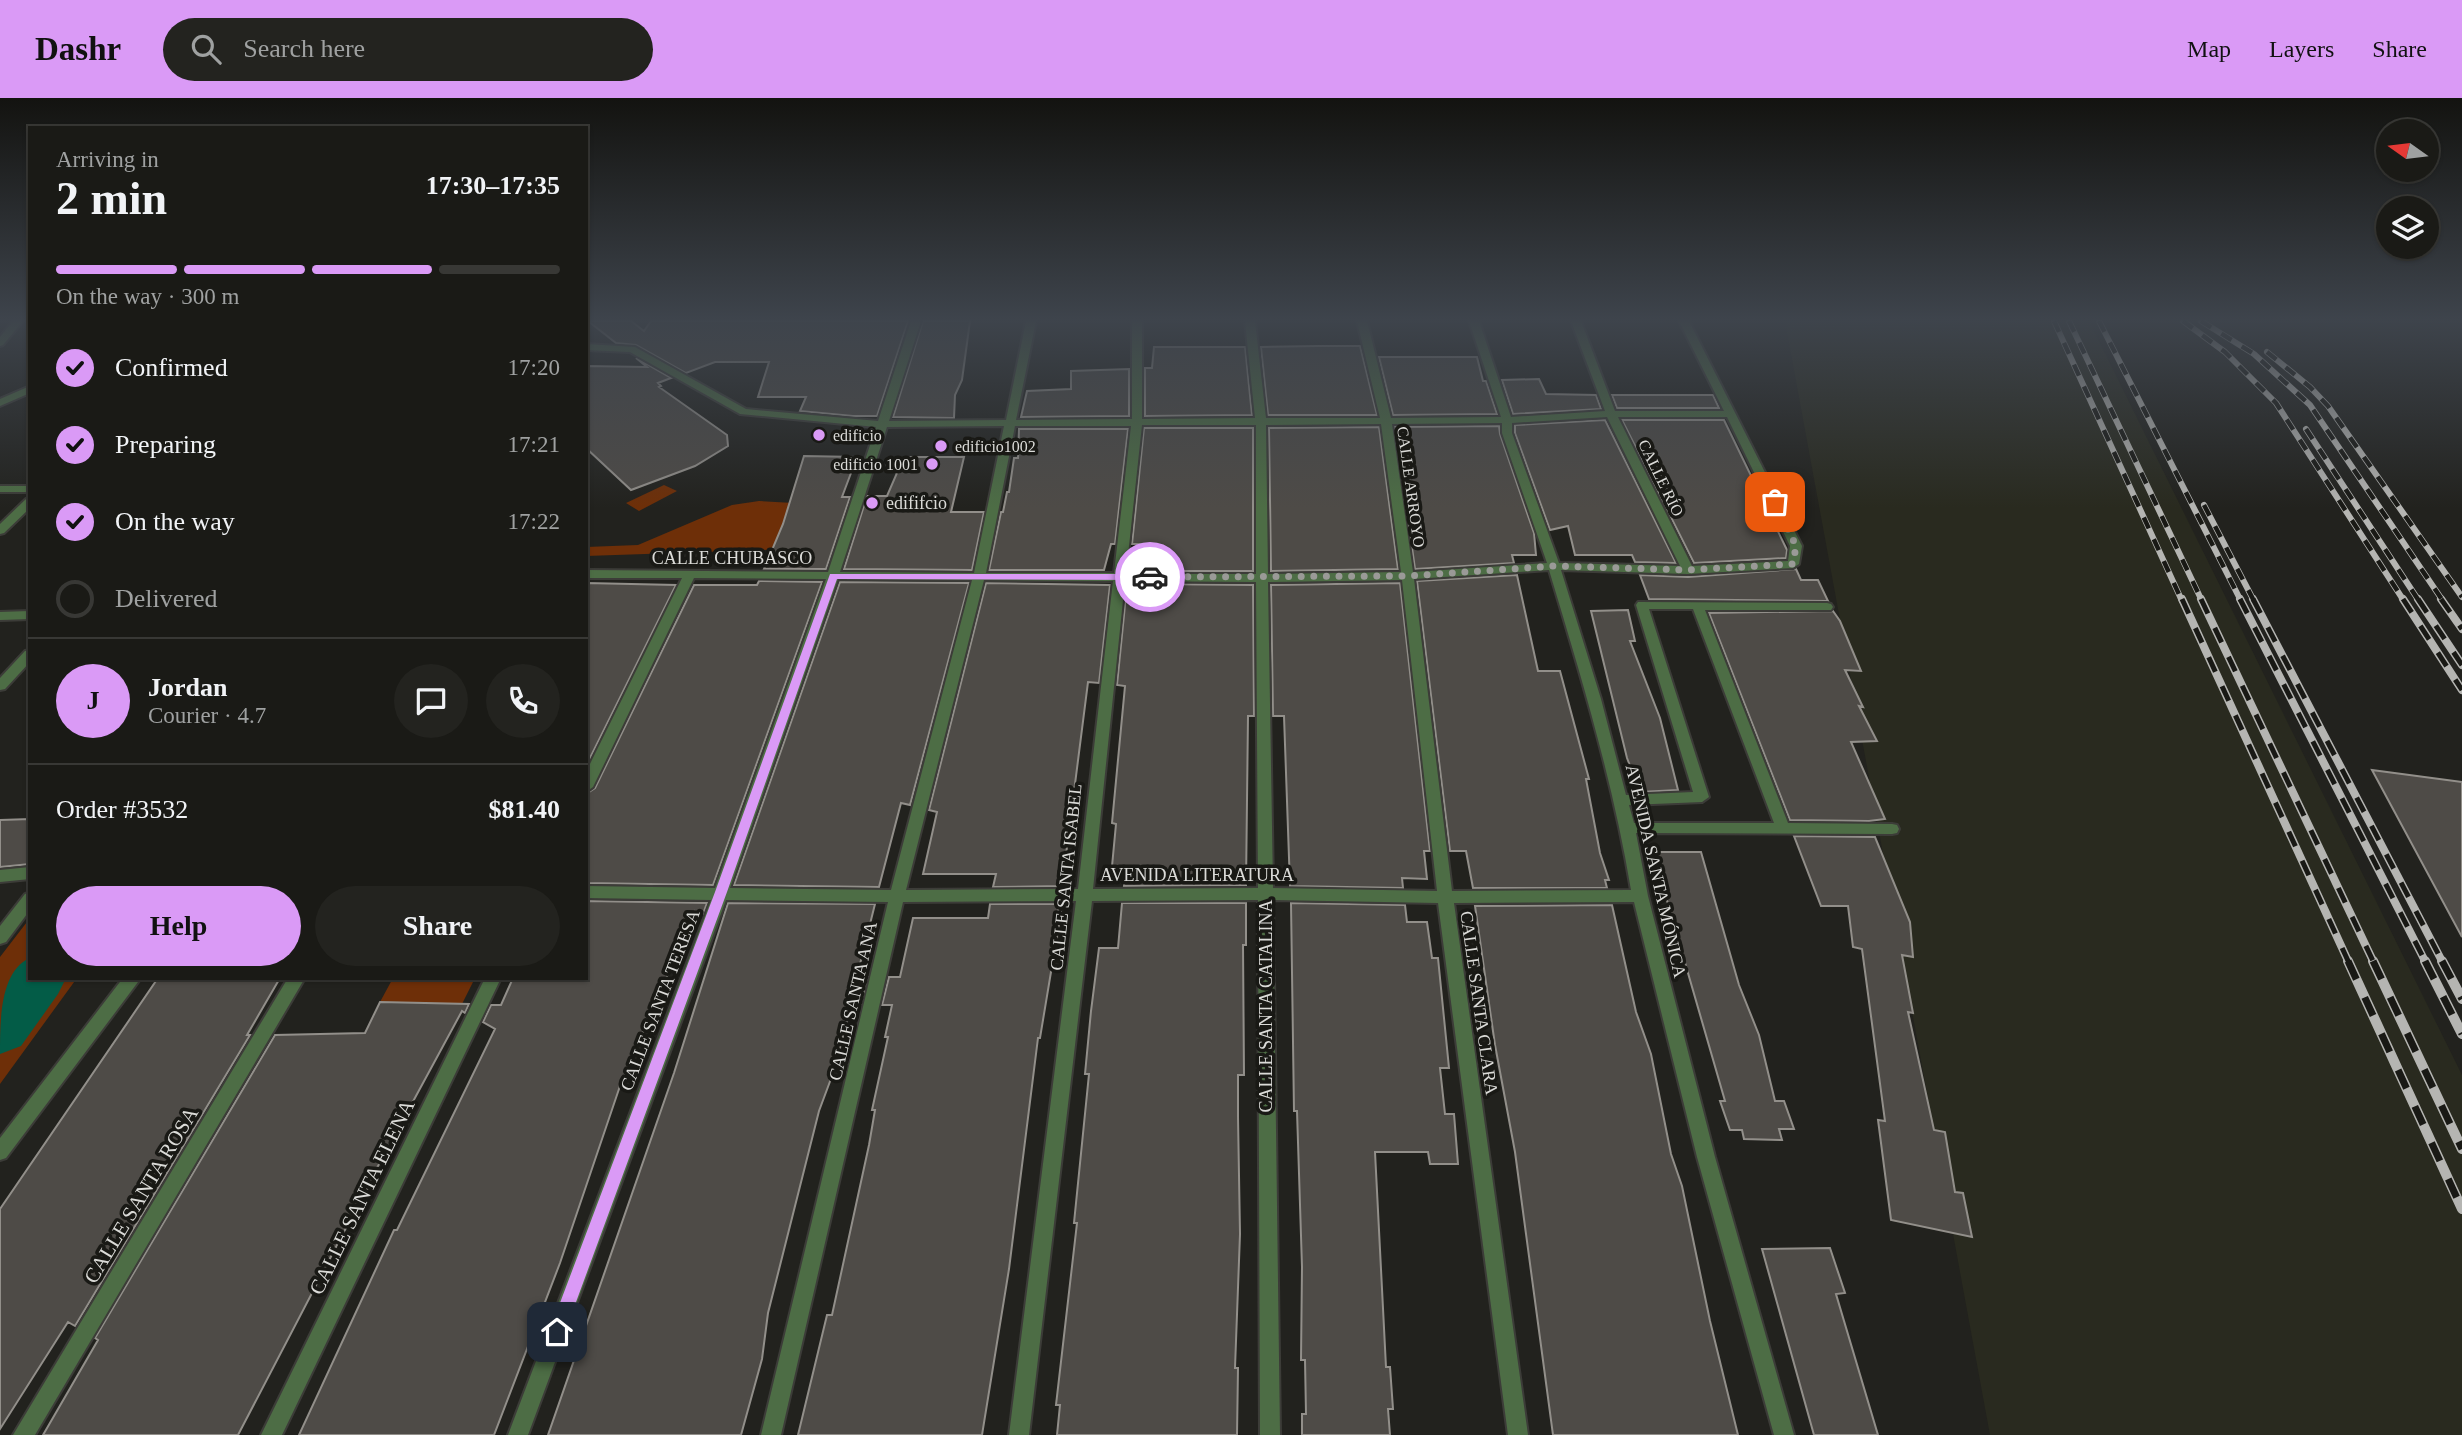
<!DOCTYPE html>
<html lang="en">
<head>
<meta charset="utf-8">
<style>
	:root { --surface:#1a1a16; --page:#23231f; --text:#f1f3f6; --muted:#9fa1a1; --line:#383835; --accent:#da9af6 }
	body { margin:0; font-family:Georgia,serif; background:var(--page); color:var(--text); height:100vh; display:flex; flex-direction:column; font-size:26px; white-space:nowrap }
	* { box-sizing:border-box; margin:0 }
	p { font-size:23px; color:var(--muted) }
	.icon { flex:none; width:38px; height:38px; fill:none; stroke:currentColor; stroke-width:2; stroke-linecap:round; stroke-linejoin:round }
	.map { position:relative; flex:1; overflow:hidden }
	.side { position:absolute; left:28px; top:28px; width:560px; height:854px; display:flex; flex-direction:column; background:var(--surface); border-radius:0px; box-shadow:0 2px 5px #0004,0 0 0 2px var(--line) }
	.side>* { flex:none }
	.needle { width:46px; rotate:284deg }
	.fabs { position:absolute; left:2376px; top:21px; display:grid; gap:14px }
	.fabs a { display:grid; place-items:center; width:63px; height:63px; border-radius:50%; background:var(--surface); box-shadow:0 2px 5px #0004,0 0 0 2px var(--line); font-size:35px }
	.pin { position:absolute; display:grid; place-items:center; width:60px; height:60px; color:#fff; margin:-30px; border-radius:14px; box-shadow:0 4px 10px #0006 }
	.courier { position:absolute; display:grid; place-items:center; width:70px; height:70px; margin:-35px; border:5px solid #da9af6; border-radius:50%; background:#fff; color:#222; box-shadow:0 2px 9px #0007 }
	.summary em { font-style:normal; font-weight:700 }
	.summary div { display:flex; flex-direction:column-reverse }
	.summary { display:flex; align-items:center; justify-content:space-between; height:119px; padding:0 28px }
	h1 { font-size:46px; font-weight:700; line-height:52px }
	.bar { display:grid; grid-template-columns:repeat(4,1fr); gap:10px 7px; align-content:center; height:84px; padding:0 28px }
	.bar i { height:9px; border-radius:5px; background:var(--line) }
	.bar .active { background:var(--accent) }
	.bar p { grid-column:span 4 }
	.line { display:flex; align-items:center; gap:18px; padding:0 28px; border-top:2px solid var(--line) }
	.line div { flex:1 }
	.round { display:grid; place-items:center; flex:none; width:74px; height:74px; border-radius:37px; background:var(--page) }
	ol { padding:0 28px; list-style:none }
	li { display:flex; align-items:center; gap:21px; height:77px }
	li p { margin-inline-start:auto }
	li .icon { padding:7px; border-radius:50%; background:var(--accent); color:#111; stroke-width:4 }
	li:last-child { color:var(--muted) }
	li i { width:38px; height:38px; border:4px solid var(--line); border-radius:50% }
	.primary-button { display:flex; gap:14px; margin-top:auto; padding:14px 28px }
	.primary-button a { flex:1; height:80px; border-radius:42px; background:var(--accent); color:#111; font-size:28px; font-weight:700; line-height:80px; text-align:center }
	.primary-button a+a { background:var(--page); color:var(--text) }
	header { display:flex; align-items:center; gap:42px; box-sizing:border-box; height:98px; padding:0 35px; background:var(--accent); color:#111 }
	header strong { font-size:33px }
	nav { display:flex; gap:38px; margin-inline-start:auto; font-size:24px }
	.search { width:490px; height:63px; background:var(--page); display:flex; align-items:center; gap:18px; box-sizing:border-box; padding:0 24px; border-radius:38px; color:var(--muted); font-size:26px }
	.map>svg:first-child { display:block }
	.built { fill:#292a1f }
	.green { fill:#6e2f08 }
	.lines { fill:none; stroke-linecap:round; stroke-linejoin:round }
	.river { fill:#035c47; fill-rule:evenodd }
	.building { fill:#4e4b47; stroke:#928f8a; stroke-width:2 }
	.minor-casing { stroke:#3c3c38; stroke-width:4 }
	.tertiary-casing { stroke:#3c3c38; stroke-width:4 }
	.minor { fill:#4d6d45; fill-rule:evenodd }
	.tertiary { fill:#4d6d45; fill-rule:evenodd }
	.rail-far2-casing { stroke:#b5b5b2; stroke-width:6 }
	.rail-far1-casing { stroke:#b5b5b2; stroke-width:8 }
	.rail-casing { stroke:#b5b5b2; stroke-width:10 }
	.rail-far2 { stroke:#191915; stroke-width:4.5; stroke-dasharray:12; stroke-linecap:butt }
	.rail-far1 { stroke:#191915; stroke-width:5; stroke-dasharray:16; stroke-linecap:butt }
	.rail { stroke:#191915; stroke-width:7; stroke-dasharray:20; stroke-linecap:butt }
	.route { fill:#da9af6 }
	.done { stroke:#9a9a97; stroke-width:7; stroke-dasharray:0 12.6 }
	.poi-dot { fill:#da9af6; stroke:#191915; stroke-width:2.5 }
	.labels { text-anchor:middle; dominant-baseline:central; stroke-width:7; stroke-linejoin:round; paint-order:stroke }
	.far-poi-label { font-size:16px; fill:#dbdbd8; stroke:#191915; text-anchor:start }
	.far-street-label { font-size:16px; fill:#dbdbd8; stroke:#191915 }
	.poi-label { font-size:18px; fill:#dbdbd8; stroke:#191915; text-anchor:start }
	.street-label { font-size:18px; fill:#dbdbd8; stroke:#191915 }
	.near-street-label { font-size:21px; fill:#dbdbd8; stroke:#191915 }
</style>
</head>
<body>
<header>
<strong>Dashr</strong>
<div class="search"><svg class="icon" aria-label="search" viewBox="0 0 24 24"><circle cx="10" cy="10" r="6"/><path d="M15 15l6 6"/></svg>Search here</div>
<nav><a>Map</a><a>Layers</a><a>Share</a></nav>
</header>
<div class="map">
<svg width="2462" height="1337" viewBox="0 0 2462 1337">
	<rect width="100%" height="100%" fill="#22221e"/>
	<!-- built -->
	<path class="built" d="M 1785,223 L 2089,223 L 2462,977 L 2462,1337 L 1990,1337 Z"/>
	<!-- green -->
	<path class="green" d="M 664,387 L 677,393 L 639,413 L 626,405 Z
		M 759,403 L 812,406 L 794,451 L 586,458 L 586,449 L 638,447 L 732,407 Z
		M 30,820 L 30,880 L 77,880 L 0,986 L 0,859 Z
		M 393,880 L 475,880 L 462,906 L 380,904 Z"/>
	<g class="lines">
		<!-- river -->
		<path class="river" d="M 30,860 L 30,880 L 66,880 L 58,896 L 21,948 L 0,956 C 0,922 0,873 30,860 Z"/>
	</g>
	<!-- building -->
	<path class="building" d="M 588,223 L 631,223 L 644,233 L 651,223 L 908,223 L 877,318 L 853,318 L 800,313 L 806,299 L 758,299 L 769,264 L 715,264 L 686,275 L 636,247 L 616,245 Z
		M 923,223 L 970,223 L 962,282 L 955,297 L 954,320 L 893,319 Z
		M 1318,248 L 1360,248 L 1377,317 L 1268,317 L 1261,249 Z
		M 1154,249 L 1245,249 L 1252,317 L 1145,318 L 1145,270 L 1152,270 Z
		M 1379,259 L 1477,259 L 1483,283 L 1486,283 L 1497,316 L 1393,317 Z
		M 636,260 L 671,280 L 658,285 L 661,288 L 659,289 L 727,337 L 728,348 L 695,368 L 631,392 L 586,350 L 586,268 L 647,269 Z
		M 1129,271 L 1129,318 L 1021,319 L 1027,293 L 1071,291 L 1071,273 Z
		M 1539,281 L 1546,296 L 1596,297 L 1601,311 L 1513,316 L 1502,282 Z
		M 1612,297 L 1713,297 L 1719,310 L 1617,310 Z
		M 1605,322 L 1676,465 L 1635,464 L 1632,457 L 1575,457 L 1568,428 L 1550,432 L 1515,335 L 1515,327 Z
		M 1622,322 L 1724,322 L 1787,452 L 1786,460 L 1694,465 Z
		M 1499,328 L 1500,336 L 1534,435 L 1536,457 L 1512,457 L 1514,465 L 1415,471 L 1395,329 Z
		M 1379,329 L 1398,471 L 1271,473 L 1269,330 Z
		M 1144,330 L 1253,330 L 1253,473 L 1149,473 L 1150,446 L 1132,446 Z
		M 1019,331 L 1128,331 L 1115,446 L 1111,446 L 1104,472 L 989,472 L 1001,414 L 1003,414 L 1007,394 L 1009,394 L 1014,360 L 1018,360 Z
		M 804,358 L 857,359 L 842,399 L 850,399 L 826,471 L 764,471 L 783,426 Z
		M 911,359 L 964,359 L 951,414 L 984,414 L 972,472 L 844,471 L 867,398 L 887,398 L 903,361 Z
		M 1796,471 L 1801,482 L 1818,482 L 1828,503 L 1649,501 L 1640,477 L 1688,479 Z
		M 1517,477 L 1538,573 L 1560,573 L 1589,681 L 1586,681 L 1600,755 L 1609,782 L 1605,782 L 1607,790 L 1473,790 L 1466,753 L 1450,753 L 1417,483 Z
		M 759,483 L 822,484 L 713,787 L 586,785 L 586,696 L 595,690 L 694,487 L 757,487 Z
		M 840,484 L 969,485 L 910,707 L 901,705 L 879,789 L 734,787 Z
		M 586,485 L 676,487 L 586,668 Z
		M 986,485 L 1110,487 L 1099,585 L 1088,584 L 1062,788 L 993,789 L 996,776 L 923,776 L 937,714 L 929,712 Z
		M 1400,485 L 1430,753 L 1424,753 L 1427,781 L 1402,780 L 1403,790 L 1290,788 L 1284,618 L 1273,618 L 1271,487 Z
		M 1149,486 L 1253,487 L 1254,618 L 1248,618 L 1246,787 L 1124,788 L 1125,779 L 1111,779 L 1116,726 L 1112,725 L 1125,588 L 1117,587 L 1127,487 Z
		M 1628,512 L 1635,543 L 1630,543 L 1660,620 L 1678,692 L 1640,694 L 1627,660 L 1591,513 Z
		M 1833,513 L 1840,523 L 1861,573 L 1845,572 L 1863,609 L 1859,608 L 1877,643 L 1851,644 L 1885,721 L 1869,723 L 1790,722 L 1709,515 Z
		M 2372,672 L 2462,684 L 2462,839 Z
		M 30,721 L 30,766 L 0,769 L 0,722 Z
		M 1794,738 L 1875,739 L 1910,824 L 1913,859 L 1902,857 L 1913,915 L 1908,914 L 1934,1032 L 1945,1034 L 1955,1094 L 1963,1095 L 1972,1139 L 1891,1122 L 1878,1022 L 1885,1023 L 1862,851 L 1853,849 L 1848,808 L 1821,808 Z
		M 1653,754 L 1701,754 L 1739,887 L 1759,937 L 1775,1003 L 1784,1003 L 1794,1031 L 1779,1031 L 1782,1042 L 1744,1041 L 1742,1032 L 1730,1032 L 1720,1003 L 1725,1003 Z
		M 586,803 L 707,805 L 703,816 L 695,813 L 620,988 L 560,1165 L 494,1337 L 299,1337 L 394,1132 L 397,1132 L 495,931 L 483,924 L 491,907 L 501,907 L 513,880 L 586,880 Z
		M 728,805 L 875,806 L 857,878 L 868,879 L 861,906 L 851,906 L 835,970 L 819,1013 L 768,1215 L 762,1261 L 741,1337 L 548,1337 L 674,975 Z
		M 1122,805 L 1246,805 L 1246,847 L 1243,847 L 1244,977 L 1238,977 L 1238,1019 L 1240,1136 L 1235,1270 L 1238,1270 L 1237,1337 L 1057,1337 L 1060,1307 L 1056,1307 L 1077,1125 L 1074,1125 L 1089,976 L 1085,976 L 1091,913 L 1099,850 L 1118,850 Z
		M 1291,805 L 1405,807 L 1407,824 L 1427,824 L 1432,860 L 1438,860 L 1449,970 L 1440,970 L 1445,1016 L 1454,1016 L 1458,1066 L 1430,1066 L 1428,1054 L 1375,1054 L 1386,1269 L 1390,1269 L 1393,1311 L 1388,1311 L 1390,1337 L 1302,1337 L 1302,1316 L 1306,1316 L 1305,1262 L 1301,1262 L 1302,1169 L 1297,1013 L 1294,1013 Z
		M 990,806 L 1059,806 L 1058,814 L 1061,814 L 1040,940 L 1038,940 L 1009,1171 L 982,1337 L 798,1337 L 827,1217 L 832,1217 L 869,1047 L 875,1012 L 872,1012 L 888,939 L 885,939 L 892,907 L 882,907 L 889,879 L 900,879 L 913,820 L 988,820 Z
		M 1612,807 L 1636,914 L 1651,956 L 1671,1056 L 1682,1088 L 1710,1223 L 1738,1337 L 1553,1337 L 1515,1054 L 1495,947 L 1475,808 Z
		M 158,880 L 280,880 L 247,937 L 250,937 L 75,1228 L 68,1224 L 0,1331 L 0,1111 Z
		M 380,904 L 469,906 L 465,915 L 462,913 L 377,1070 L 351,1126 L 348,1126 L 238,1337 L 43,1337 L 98,1242 L 95,1240 L 275,937 L 365,935 Z
		M 1830,1150 L 1845,1195 L 1836,1196 L 1878,1337 L 1814,1337 L 1762,1151 Z"/>
	<g class="lines">
		<defs>
			<path id="minor" d="M 13,223 L 23,223 L 3,247 L 0,248 L 0,239 Z
				M 911,223 L 921,223 L 889,323 L 1006,322 L 1026,223 L 1036,223 L 1016,322 L 1132,321 L 1132,223 L 1142,223 L 1142,321 L 1255,320 L 1245,223 L 1255,223 L 1266,320 L 1380,320 L 1357,223 L 1367,223 L 1391,320 L 1501,319 L 1469,223 L 1479,223 L 1511,319 L 1605,313 L 1571,223 L 1581,223 L 1615,313 L 1724,313 L 1679,223 L 1689,223 L 1802,448 L 1799,466 L 1793,470 L 1688,476 L 1561,472 L 1601,601 L 1626,697 L 1693,694 L 1636,507 L 1638,504 L 1827,505 L 1831,506 L 1833,509 L 1831,512 L 1705,512 L 1788,725 L 1892,726 L 1897,727 L 1899,731 L 1897,735 L 1892,736 L 1636,735 L 1648,798 L 1715,1059 L 1794,1337 L 1774,1337 L 1697,1059 L 1634,804 L 1454,805 L 1528,1337 L 1508,1337 L 1438,805 L 1273,802 L 1280,1337 L 1260,1337 L 1258,802 L 1092,803 L 1029,1337 L 1009,1337 L 1076,803 L 903,804 L 781,1337 L 761,1337 L 888,804 L 726,802 L 528,1337 L 508,1337 L 711,802 L 586,800 L 586,788 L 715,790 L 826,481 L 694,480 L 593,689 L 586,694 L 586,674 L 682,480 L 586,480 L 586,472 L 828,474 L 876,329 L 740,316 L 630,254 L 586,252 L 586,246 L 635,249 L 746,311 L 878,323 ZM 1607,319 L 1680,468 L 1559,465 L 1512,335 L 1512,325 ZM 1618,319 L 1727,319 L 1790,448 L 1788,463 L 1692,468 ZM 1502,325 L 1502,335 L 1547,465 L 1413,474 L 1392,326 ZM 1381,326 L 1401,474 L 1268,476 L 1266,327 ZM 1142,327 L 1256,327 L 1256,476 L 1126,476 ZM 1004,328 L 974,475 L 840,474 L 887,329 ZM 1015,328 L 1131,328 L 1114,475 L 986,475 ZM 1549,472 C 1581,578 1613,683 1631,792 L 1452,793 L 1414,481 ZM 838,481 L 972,482 L 891,792 L 730,790 ZM 984,482 L 1113,483 L 1078,791 L 906,792 ZM 1402,482 L 1437,793 L 1273,790 L 1268,484 ZM 1125,483 L 1256,484 L 1258,790 L 1093,791 ZM 1649,511 L 1693,511 L 1774,725 L 1634,725 L 1629,707 L 1702,704 L 1709,699 Z
				M 30,288 L 30,295 L 0,308 L 0,301 Z
				M 0,388 L 30,388 L 30,394 L 0,394 Z
				M 30,400 L 30,410 L 4,435 L 0,436 L 0,426 L 26,401 Z
				M 30,513 L 30,521 L 0,522 L 0,514 Z
				M 30,552 L 30,564 L 5,591 L 0,592 L 0,580 L 25,553 Z
				M 123,880 L 141,880 L 6,1060 L 0,1062 L 0,1040 Z
				M 288,880 L 305,880 L 35,1337 L 13,1337 Z
				M 485,880 L 501,880 L 282,1337 L 261,1337 Z"/>
			<path id="tertiary" d="M 30,769 L 30,781 L 0,784 L 0,772 Z
				M 30,794 L 30,812 L 6,844 L 0,846 L 0,828 L 25,796 Z"/>
		</defs>
		<!-- minor casing -->
		<use href="#minor" class="minor-casing"/>
		<!-- tertiary casing -->
		<use href="#tertiary" class="tertiary-casing"/>
		<!-- minor -->
		<use href="#minor" class="minor"/>
		<!-- tertiary -->
		<use href="#tertiary" class="tertiary"/>
		<defs>
			<path id="rail-far2" d="M 2054,223 L 2182,503
				M 2069,223 L 2202,503
				M 2099,223 L 2241,503
				M 2183,223 L 2225,254 L 2276,305 L 2404,503
				M 2201,223 L 2254,256 L 2310,307 L 2443,503
				M 2267,254 L 2310,289 L 2328,308 L 2462,499
				M 2306,331 L 2419,503
				M 2204,407 L 2254,503"/>
			<path id="rail-far1" d="M 2182,501 L 2349,865
				M 2201,501 L 2374,865
				M 2240,501 L 2426,865
				M 2253,501 L 2443,865
				M 2403,501 L 2462,592
				M 2418,501 L 2462,567
				M 2441,501 L 2462,531"/>
			<path id="rail" d="M 2348,863 L 2462,1111
				M 2373,863 L 2462,1051
				M 2425,863 L 2462,936
				M 2442,863 L 2462,901"/>
		</defs>
		<!-- rail-far2 casing -->
		<use href="#rail-far2" class="rail-far2-casing"/>
		<!-- rail-far1 casing -->
		<use href="#rail-far1" class="rail-far1-casing"/>
		<!-- rail casing -->
		<use href="#rail" class="rail-casing"/>
		<!-- rail-far2 -->
		<use href="#rail-far2" class="rail-far2"/>
		<!-- rail-far1 -->
		<use href="#rail-far1" class="rail-far1"/>
		<!-- rail -->
		<use href="#rail" class="rail"/>
	</g>
	<!-- sky -->
	<linearGradient id="sky" x2="0" y2="1"><stop stop-color="#131310"/><stop offset="0.54" stop-color="#3e444c"/><stop offset="1" stop-color="#3e444c" stop-opacity="0"/></linearGradient>
	<rect width="2462" height="410" fill="url(#sky)"/>
	<!-- route -->
	<path class="route" d="M 830,476 L 1150,476 L 1155,479 L 1150,482 L 837,481 L 727,794 L 565,1234 L 562,1239 L 557,1242 L 551,1239 L 549,1234 L 715,794 Z"/>
	<g class="lines">
		<!-- done -->
		<path class="done" d="M 1150,479 L 1408,478 L 1554,468 L 1688,472 L 1793,466 L 1796,448 L 1775,404"/>
	</g>
	<!-- markers -->
	<g class="poi-dot">
		<circle cx="819" cy="337" r="7"/>
		<circle cx="941" cy="348" r="7"/>
		<circle cx="932" cy="366" r="7"/>
		<circle cx="872" cy="405" r="7"/>
	</g>
	<g class="labels">
		<!-- far-poi labels -->
		<g class="far-poi-label">
			<text x="833" y="337">edificio</text>
			<text x="955" y="348">edificio1002</text>
			<text x="918" y="366" text-anchor="end">edificio 1001</text>
		</g>
		<!-- far-street labels -->
		<g class="far-street-label">
			<text transform="translate(1661 380) rotate(64)">CALLE RÍO</text>
			<text transform="translate(1411 389) rotate(82)">CALLE ARROYO</text>
		</g>
		<!-- poi labels -->
		<g class="poi-label">
			<text x="886" y="405">edififcio</text>
		</g>
		<!-- street labels -->
		<g class="street-label">
			<text x="732" y="460">CALLE CHUBASCO</text>
			<text transform="translate(1656 773) rotate(77)">AVENIDA SANTA MÓNICA</text>
			<text x="1197" y="777">AVENIDA LITERATURA</text>
			<text transform="translate(1066 779) rotate(-84)">CALLE SANTA ISABEL</text>
			<text transform="translate(660 902) rotate(-69)">CALLE SANTA TERESA</text>
			<text transform="translate(853 903) rotate(-77)">CALLE SANTA ANA</text>
			<text transform="translate(1479 905) rotate(82)">CALLE SANTA CLARA</text>
			<text transform="translate(1266 908) rotate(-90)">CALLE SANTA CATALINA</text>
		</g>
		<!-- near-street labels -->
		<g class="near-street-label">
			<text transform="translate(141 1097) rotate(-59)">CALLE SANTA ROSA</text>
			<text transform="translate(362 1099) rotate(-64)">CALLE SANTA ELENA</text>
		</g>
	</g>
</svg>
<div class="fabs">
<a><svg class="needle" viewBox="-14 -14 28 28"><path d="M0-13l5 13h-10z" fill="#e53935"/><path d="M0 13l5-13h-10z" fill="#9fa1a1"/></svg></a>
<a><svg class="icon" aria-label="layers" viewBox="0 0 24 24"><path d="M12 4l9 5-9 5-9-5zM3 14l9 5 9-5"/></svg></a>
</div>
<div class="pin" style="left:1775px;top:404px;background:#ea580c"><svg class="icon" aria-label="bag" viewBox="0 0 24 24"><path d="M5 8h14l-1 12H6zM9 8a3 3 0 0 1 6 0"/></svg></div>
<div class="pin" style="left:557px;top:1234px;background:#1f2937"><svg class="icon" aria-label="home" viewBox="0 0 24 24"><path d="M3 11l9-7 9 7M6 9v11h12V9"/></svg></div>
<div class="courier" style="left:1150px;top:479px"><svg class="icon" aria-label="car" viewBox="0 0 24 24"><path d="M5 17H2v-5l4-1 3-4h7l3 4 3 1v5h-3M9 17h6M6 11h13"/><circle cx="7" cy="17" r="2"/><circle cx="17" cy="17" r="2"/></svg></div>
<section class="side">
<div class="summary"><div><h1>2 min</h1><p>Arriving in</p></div><em>17:30–17:35</em></div>
<div class="bar"><i class="active"></i><i class="active"></i><i class="active"></i><i></i><p>On the way · 300 m</p></div>
<ol>
<li><svg class="icon" aria-label="check" viewBox="0 0 24 24"><path d="M5 12l5 5 9-10"/></svg>Confirmed<p>17:20</p></li>
<li><svg class="icon" aria-label="check" viewBox="0 0 24 24"><path d="M5 12l5 5 9-10"/></svg>Preparing<p>17:21</p></li>
<li><svg class="icon" aria-label="check" viewBox="0 0 24 24"><path d="M5 12l5 5 9-10"/></svg>On the way<p>17:22</p></li>
<li><i></i>Delivered</li>
</ol>
<div class="line" style="height:126px"><b class="round" style="background:var(--accent);color:#111">J</b><div><b>Jordan</b><p>Courier · 4.7</p></div><a class="round"><svg class="icon" aria-label="chat" viewBox="0 0 24 24"><path d="M4 5h16v11H9l-5 4z"/></svg></a><a class="round"><svg class="icon" aria-label="phone" viewBox="0 0 24 24"><path d="M5 4h4l2 5-3 2q2 4 5 5l2-3 5 2v4C11 20 4 13 5 4z"/></svg></a></div>
<div class="line" style="height:91px"><div>Order #3532</div><b>$81.40</b></div>
<div class="primary-button"><a>Help</a><a>Share</a></div>
</section>
</div>
</body>
</html>
